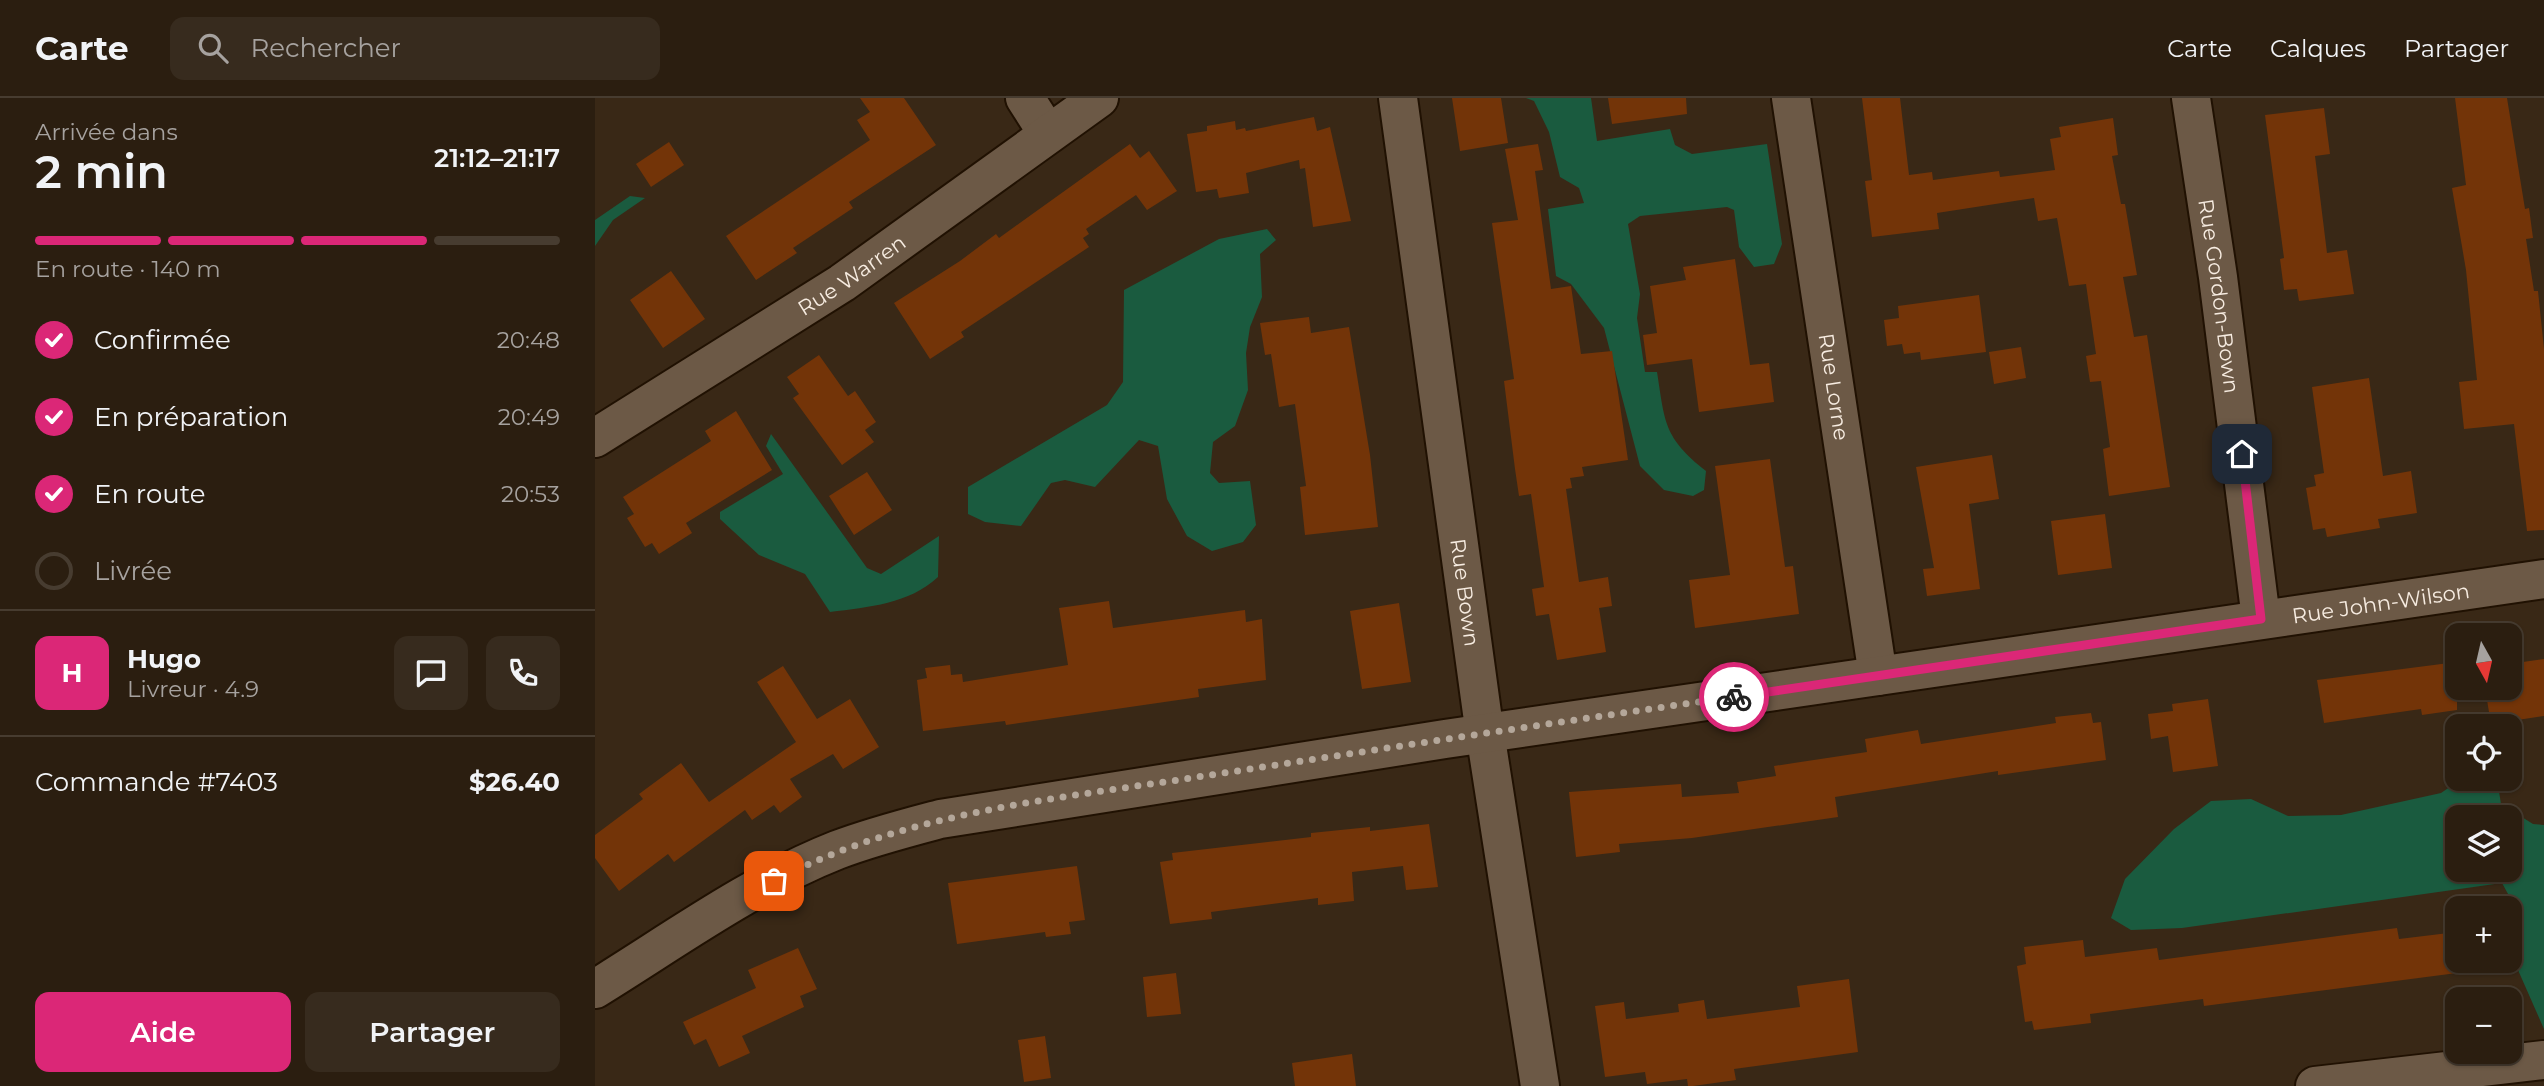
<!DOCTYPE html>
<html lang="fr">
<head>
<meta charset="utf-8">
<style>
	:root { --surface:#2b1e10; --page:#372b1e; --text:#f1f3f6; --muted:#a6a29f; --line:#473c30; --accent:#db2777 }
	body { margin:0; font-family:Montserrat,sans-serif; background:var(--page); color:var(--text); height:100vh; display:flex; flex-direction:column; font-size:26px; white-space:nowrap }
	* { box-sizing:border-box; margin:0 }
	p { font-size:23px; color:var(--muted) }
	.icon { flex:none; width:38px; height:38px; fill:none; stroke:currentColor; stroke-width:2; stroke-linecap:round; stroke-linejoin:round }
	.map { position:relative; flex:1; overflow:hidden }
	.panel { display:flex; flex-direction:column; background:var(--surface); width:595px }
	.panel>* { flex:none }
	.needle { width:46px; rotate:172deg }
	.tools { position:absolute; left:1850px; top:525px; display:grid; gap:14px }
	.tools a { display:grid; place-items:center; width:77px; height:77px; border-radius:14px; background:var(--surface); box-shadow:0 2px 5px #0004,0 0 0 2px var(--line); font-size:35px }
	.pin { position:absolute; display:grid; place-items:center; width:60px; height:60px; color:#fff; margin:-30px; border-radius:14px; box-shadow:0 4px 10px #0006 }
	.courier { position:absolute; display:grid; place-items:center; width:70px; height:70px; margin:-35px; border:5px solid #db2777; border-radius:50%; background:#fff; color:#222; box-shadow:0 2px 9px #0007 }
	.summary em { font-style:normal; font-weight:600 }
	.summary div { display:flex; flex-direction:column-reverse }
	.summary { display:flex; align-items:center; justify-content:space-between; height:119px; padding:0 35px }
	h1 { font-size:46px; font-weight:600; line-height:52px }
	.bar { display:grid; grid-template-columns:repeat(4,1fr); gap:10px 7px; align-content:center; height:84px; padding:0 35px }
	.bar i { height:9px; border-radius:5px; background:var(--line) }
	.bar .on { background:var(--accent) }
	.bar p { grid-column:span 4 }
	.line { display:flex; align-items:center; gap:18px; padding:0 35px; border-top:2px solid var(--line) }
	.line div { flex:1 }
	.round { display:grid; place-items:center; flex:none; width:74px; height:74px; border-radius:14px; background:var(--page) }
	ol { padding:0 35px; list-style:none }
	li { display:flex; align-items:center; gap:21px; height:77px }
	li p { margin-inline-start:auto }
	li .icon { padding:7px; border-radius:50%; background:var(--accent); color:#fff; stroke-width:4 }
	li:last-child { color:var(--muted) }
	li i { width:38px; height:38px; border:4px solid var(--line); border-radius:50% }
	.primary-button { display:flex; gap:14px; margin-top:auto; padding:14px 35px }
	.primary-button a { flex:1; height:80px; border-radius:14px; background:var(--accent); color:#fff; font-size:28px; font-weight:600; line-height:80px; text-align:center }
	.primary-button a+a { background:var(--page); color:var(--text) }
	header { display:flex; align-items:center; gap:42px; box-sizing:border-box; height:98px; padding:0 35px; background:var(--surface); border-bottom:2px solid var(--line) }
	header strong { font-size:33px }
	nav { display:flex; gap:38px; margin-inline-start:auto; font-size:24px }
	.search { width:490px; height:63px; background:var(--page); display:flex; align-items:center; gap:18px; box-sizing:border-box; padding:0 24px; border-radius:14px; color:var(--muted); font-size:26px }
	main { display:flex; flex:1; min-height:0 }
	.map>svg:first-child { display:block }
	.green { fill:#1a5b3f; fill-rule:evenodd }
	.building { fill:#733408 }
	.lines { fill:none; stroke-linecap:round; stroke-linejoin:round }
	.minor-casing { stroke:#201102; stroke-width:42 }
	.minor { stroke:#6c5946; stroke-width:38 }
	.done { stroke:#b4a79a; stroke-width:7; stroke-dasharray:0 12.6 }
	.route { stroke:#db2777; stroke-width:9 }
	.labels { text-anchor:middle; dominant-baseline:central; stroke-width:5; stroke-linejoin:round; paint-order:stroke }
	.street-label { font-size:21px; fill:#f7ece1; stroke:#2f1f0d }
</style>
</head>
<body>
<header>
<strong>Carte</strong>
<div class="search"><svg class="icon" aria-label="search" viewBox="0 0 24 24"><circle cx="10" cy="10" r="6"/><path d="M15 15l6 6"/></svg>Rechercher</div>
<nav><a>Carte</a><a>Calques</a><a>Partager</a></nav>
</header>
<main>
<section class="panel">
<div class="summary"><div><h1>2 min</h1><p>Arrivée dans</p></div><em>21:12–21:17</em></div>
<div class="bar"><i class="on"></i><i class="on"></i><i class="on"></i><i></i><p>En route · 140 m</p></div>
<ol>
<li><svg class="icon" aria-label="check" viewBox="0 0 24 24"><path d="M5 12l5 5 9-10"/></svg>Confirmée<p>20:48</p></li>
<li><svg class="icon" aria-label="check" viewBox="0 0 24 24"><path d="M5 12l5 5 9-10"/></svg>En préparation<p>20:49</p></li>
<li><svg class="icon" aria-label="check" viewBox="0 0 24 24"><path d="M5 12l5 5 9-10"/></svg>En route<p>20:53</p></li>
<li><i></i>Livrée</li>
</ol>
<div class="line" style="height:126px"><b class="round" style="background:var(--accent);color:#fff">H</b><div><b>Hugo</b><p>Livreur · 4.9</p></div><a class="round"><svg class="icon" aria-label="chat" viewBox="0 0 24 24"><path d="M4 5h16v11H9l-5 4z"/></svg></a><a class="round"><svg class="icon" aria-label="phone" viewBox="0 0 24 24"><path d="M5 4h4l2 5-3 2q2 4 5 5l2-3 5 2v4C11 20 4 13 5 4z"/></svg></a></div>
<div class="line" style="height:91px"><div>Commande #7403</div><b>$26.40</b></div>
<div class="primary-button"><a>Aide</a><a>Partager</a></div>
</section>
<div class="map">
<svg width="1949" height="988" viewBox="0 0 1949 988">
	<rect width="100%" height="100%" fill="#392816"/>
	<!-- green -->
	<path class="green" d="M 931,0 L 996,0 L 1002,43 L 1075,31 L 1080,47 L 1097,56 L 1172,46 L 1187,146 L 1179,166 L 1159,169 L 1144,149 L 1139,112 L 1132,109 L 1045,118 L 1033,126 L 1045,196 L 1042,220 L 1050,274 L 1062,274 C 1070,324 1068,339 1111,373 L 1109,392 L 1098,398 L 1069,392 L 1045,368 L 1009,230 L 976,186 L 961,178 L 953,111 L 989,105 L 984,90 L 965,79 L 954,34 L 939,3 Z
		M 35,98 L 50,100 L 18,122 L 0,148 L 0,122 Z
		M 672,131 L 681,142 L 665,156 L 667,199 L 655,229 L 651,255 L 653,292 L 640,328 L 618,344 L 615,375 L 624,385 L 655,383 L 661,427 L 648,444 L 617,453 L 592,438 L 572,401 L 563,348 L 544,342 L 500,389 L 470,382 L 456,385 L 426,428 L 390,424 L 373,416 L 373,389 L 512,307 L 528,284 L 529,192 L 624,141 Z
		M 176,336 L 272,470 L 286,476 L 344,438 L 343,479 C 314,506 274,509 235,514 L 210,476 L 164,457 L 125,421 L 125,414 L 188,376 L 171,348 Z
		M 1862,681 L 1902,681 L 1906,706 L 1938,726 L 1949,727 L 1949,931 L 1923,872 L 1918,805 L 1907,785 L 1587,830 L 1536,832 L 1516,820 L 1530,781 L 1579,731 L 1616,703 L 1656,701 L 1693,718 L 1746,717 L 1846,695 L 1862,684 ZM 1862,719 L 1914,719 L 1914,772 L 1862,772 Z"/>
	<!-- building -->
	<path class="building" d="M 265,0 L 309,0 L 341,47 L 254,104 L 258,110 L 198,150 L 202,155 L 161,182 L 131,138 L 275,42 L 262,22 L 275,14 Z
		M 857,0 L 906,0 L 913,45 L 865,53 Z
		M 1013,0 L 1091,0 L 1092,16 L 1017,26 Z
		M 1267,0 L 1305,0 L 1314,77 L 1337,74 L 1338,82 L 1404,73 L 1405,79 L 1460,72 L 1455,41 L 1466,39 L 1464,29 L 1518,20 L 1523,57 L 1517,58 L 1526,106 L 1530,106 L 1542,177 L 1528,179 L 1539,239 L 1552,237 L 1575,389 L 1514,398 L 1508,351 L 1515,349 L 1506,283 L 1495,284 L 1491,258 L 1501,256 L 1491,186 L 1474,188 L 1462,120 L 1443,123 L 1439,100 L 1342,115 L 1344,131 L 1277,139 L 1270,83 L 1277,82 Z
		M 1860,0 L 1912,0 L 1930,111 L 1934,110 L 1938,140 L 1931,141 L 1939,193 L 1943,193 L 1949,251 L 1949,432 L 1932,433 L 1919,326 L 1869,331 L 1864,284 L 1882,282 L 1871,172 L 1857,90 L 1871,87 Z
		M 1729,10 L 1735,56 L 1720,58 L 1732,155 L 1752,152 L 1759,196 L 1704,203 L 1702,191 L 1689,192 L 1685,161 L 1689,160 L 1670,17 Z
		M 719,19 L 722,33 L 735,29 L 756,123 L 718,129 L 710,70 L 705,71 L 704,62 L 651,75 L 654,95 L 624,100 L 622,91 L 601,94 L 592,36 L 612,33 L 612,28 L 640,23 L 641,32 L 650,30 L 651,33 Z
		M 74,44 L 89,67 L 56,89 L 41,66 Z
		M 535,46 L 545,60 L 554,53 L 582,93 L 552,112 L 541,97 L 491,131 L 494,136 L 488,140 L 494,149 L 366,234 L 369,239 L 335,261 L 299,205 L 365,163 L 401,136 L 404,140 Z
		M 943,46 L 948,72 L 940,73 L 956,191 L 976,188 L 986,256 L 1017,253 L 1033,362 L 987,369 L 989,378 L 975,380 L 977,390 L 971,391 L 984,484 L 1013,479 L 1017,508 L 1004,510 L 1011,554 L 962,562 L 954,516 L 941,518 L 937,491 L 949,489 L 936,396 L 924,398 L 920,371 L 909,283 L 919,281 L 897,125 L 923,122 L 910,51 Z
		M 1140,161 L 1155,267 L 1174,265 L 1179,304 L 1104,314 L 1097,261 L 1052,267 L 1048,237 L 1062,235 L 1055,188 L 1091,182 L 1088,169 Z
		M 76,173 L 110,221 L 68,250 L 35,202 Z
		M 1384,197 L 1391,254 L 1326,262 L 1325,254 L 1309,256 L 1307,246 L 1292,248 L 1289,222 L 1304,220 L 1303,208 Z
		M 714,219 L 716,235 L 754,229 L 775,357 L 783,429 L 710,437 L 705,389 L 711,388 L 700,306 L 684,309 L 676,256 L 670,257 L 665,225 Z
		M 1426,249 L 1431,280 L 1399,286 L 1394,254 Z
		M 224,257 L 253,298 L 260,293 L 281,324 L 270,332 L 279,344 L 247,367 L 198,300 L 204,296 L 192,279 Z
		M 1774,280 L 1788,378 L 1816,373 L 1822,415 L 1783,421 L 1785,430 L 1732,439 L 1730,430 L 1718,432 L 1711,390 L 1721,388 L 1719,377 L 1729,375 L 1717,289 Z
		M 141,313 L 177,372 L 91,425 L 97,435 L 64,456 L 57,445 L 50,449 L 32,420 L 39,416 L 28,399 L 116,343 L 110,333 Z
		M 1397,357 L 1404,401 L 1374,406 L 1385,491 L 1332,498 L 1328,471 L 1339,470 L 1321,369 Z
		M 1175,361 L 1190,469 L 1198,468 L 1204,516 L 1100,530 L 1094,482 L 1135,477 L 1120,368 Z
		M 272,374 L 297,412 L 259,437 L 234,398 Z
		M 1510,416 L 1517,470 L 1463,477 L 1456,423 Z
		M 514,503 L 518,530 L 650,512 L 651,524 L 667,521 L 671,582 L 603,591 L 604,599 L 411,627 L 410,623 L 328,633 L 322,582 L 332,580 L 330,570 L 355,567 L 356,577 L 367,576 L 368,584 L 473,567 L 464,510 Z
		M 804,505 L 816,584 L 767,591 L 755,513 Z
		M 1949,561 L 1949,618 L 1896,626 L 1890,590 L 1914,590 L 1914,566 Z
		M 1862,564 L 1862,612 L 1827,617 L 1826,611 L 1729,625 L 1722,582 Z
		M 188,568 L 222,621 L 255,601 L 284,649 L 248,671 L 238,656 L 195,681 L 207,699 L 185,715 L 179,707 L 157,722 L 150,712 L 79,764 L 73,756 L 24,793 L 0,760 L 0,737 L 48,701 L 44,696 L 86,665 L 114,704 L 201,644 L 162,584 Z
		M 1613,601 L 1623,668 L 1578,674 L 1573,638 L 1556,641 L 1553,616 L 1578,613 L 1577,606 Z
		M 1496,615 L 1498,625 L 1506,624 L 1511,662 L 1403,677 L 1403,673 L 1240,699 L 1243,719 L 1097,740 L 1024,746 L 1025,754 L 981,759 L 974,694 L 1086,686 L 1087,699 L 1144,695 L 1142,684 L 1181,678 L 1179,668 L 1272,654 L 1270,641 L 1323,632 L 1326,646 L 1461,625 L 1460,619 Z
		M 834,726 L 843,789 L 811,792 L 808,768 L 757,774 L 759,803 L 723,807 L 723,800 L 616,814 L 617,821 L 575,826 L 565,764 L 578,762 L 577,755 L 716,739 L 716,735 L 775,729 L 775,733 Z
		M 482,768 L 490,822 L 474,824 L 476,836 L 451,839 L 450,834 L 362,846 L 353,785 Z
		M 1802,830 L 1804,841 L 1862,834 L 1862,875 L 1609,908 L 1608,901 L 1495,916 L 1496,925 L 1439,932 L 1437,923 L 1430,924 L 1422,868 L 1431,866 L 1429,849 L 1488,842 L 1490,859 L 1562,850 L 1564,862 Z
		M 203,850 L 222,891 L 205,898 L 209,909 L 147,938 L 155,955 L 124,969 L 111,941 L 99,947 L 88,924 L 161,890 L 153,872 Z
		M 581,875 L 586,916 L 552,919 L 548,879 Z
		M 1254,881 L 1263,954 L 1139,971 L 1141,982 L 1098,988 L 1093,988 L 1092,981 L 1052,986 L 1050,974 L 1010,979 L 1000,908 L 1029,904 L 1031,921 L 1084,914 L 1083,906 L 1109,902 L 1112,921 L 1205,909 L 1202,888 Z
		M 450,938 L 456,980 L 429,984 L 423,942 Z
		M 757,956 L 761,988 L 700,988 L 697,965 Z"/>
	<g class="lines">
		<defs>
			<g id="minor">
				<path d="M 430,0 L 453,36"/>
				<path id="s1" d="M 803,0 L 887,615 L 945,988"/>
				<path id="s2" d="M 1196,0 L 1283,578"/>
				<path id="s3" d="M 1596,0 L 1623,179 L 1666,521"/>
				<path id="s4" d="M 0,340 L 247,185 L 504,0"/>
				<path id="s5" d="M 0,891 C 78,843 156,786 242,752 C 276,739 311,730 345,721 L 850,641 L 1949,481"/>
				<path d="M 1720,988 L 1949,962"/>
			</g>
		</defs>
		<!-- minor casing -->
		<use href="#minor" class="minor-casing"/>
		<!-- minor -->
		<use href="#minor" class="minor"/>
	</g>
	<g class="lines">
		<!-- done -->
		<path class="done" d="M 179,783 C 312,713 463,701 609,678 C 786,651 962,624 1139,599"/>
		<!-- route -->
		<path class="route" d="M 1139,599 L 1666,521 L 1647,356"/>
	</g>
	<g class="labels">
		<!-- street labels -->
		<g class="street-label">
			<text stroke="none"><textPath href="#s4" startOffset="304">Rue Warren</textPath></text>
			<text stroke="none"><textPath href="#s3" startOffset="200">Rue Gordon-Bown</textPath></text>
			<text stroke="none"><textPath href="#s2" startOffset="292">Rue Lorne</textPath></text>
			<text stroke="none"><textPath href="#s1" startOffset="499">Rue Bown</textPath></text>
			<text stroke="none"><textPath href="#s5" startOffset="1844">Rue John-Wilson</textPath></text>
		</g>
	</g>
</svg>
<div class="tools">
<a><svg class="needle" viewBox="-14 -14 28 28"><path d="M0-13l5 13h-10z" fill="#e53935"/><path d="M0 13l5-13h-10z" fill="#a6a29f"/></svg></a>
<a><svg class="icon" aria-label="locate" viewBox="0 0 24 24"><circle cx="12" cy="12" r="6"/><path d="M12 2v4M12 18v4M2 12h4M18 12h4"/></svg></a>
<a><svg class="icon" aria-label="layers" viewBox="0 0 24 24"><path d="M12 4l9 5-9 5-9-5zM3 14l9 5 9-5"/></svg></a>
<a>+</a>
<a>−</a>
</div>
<div class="pin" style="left:179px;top:783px;background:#ea580c"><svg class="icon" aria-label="bag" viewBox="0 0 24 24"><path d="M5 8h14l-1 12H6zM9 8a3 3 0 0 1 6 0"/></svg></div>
<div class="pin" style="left:1647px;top:356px;background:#1f2937"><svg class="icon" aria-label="home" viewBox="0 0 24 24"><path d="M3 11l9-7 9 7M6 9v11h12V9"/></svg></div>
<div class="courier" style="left:1139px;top:599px"><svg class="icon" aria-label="bike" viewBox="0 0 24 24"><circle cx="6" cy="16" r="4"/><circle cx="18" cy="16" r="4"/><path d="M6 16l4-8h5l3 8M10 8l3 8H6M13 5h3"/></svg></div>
</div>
</main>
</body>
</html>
